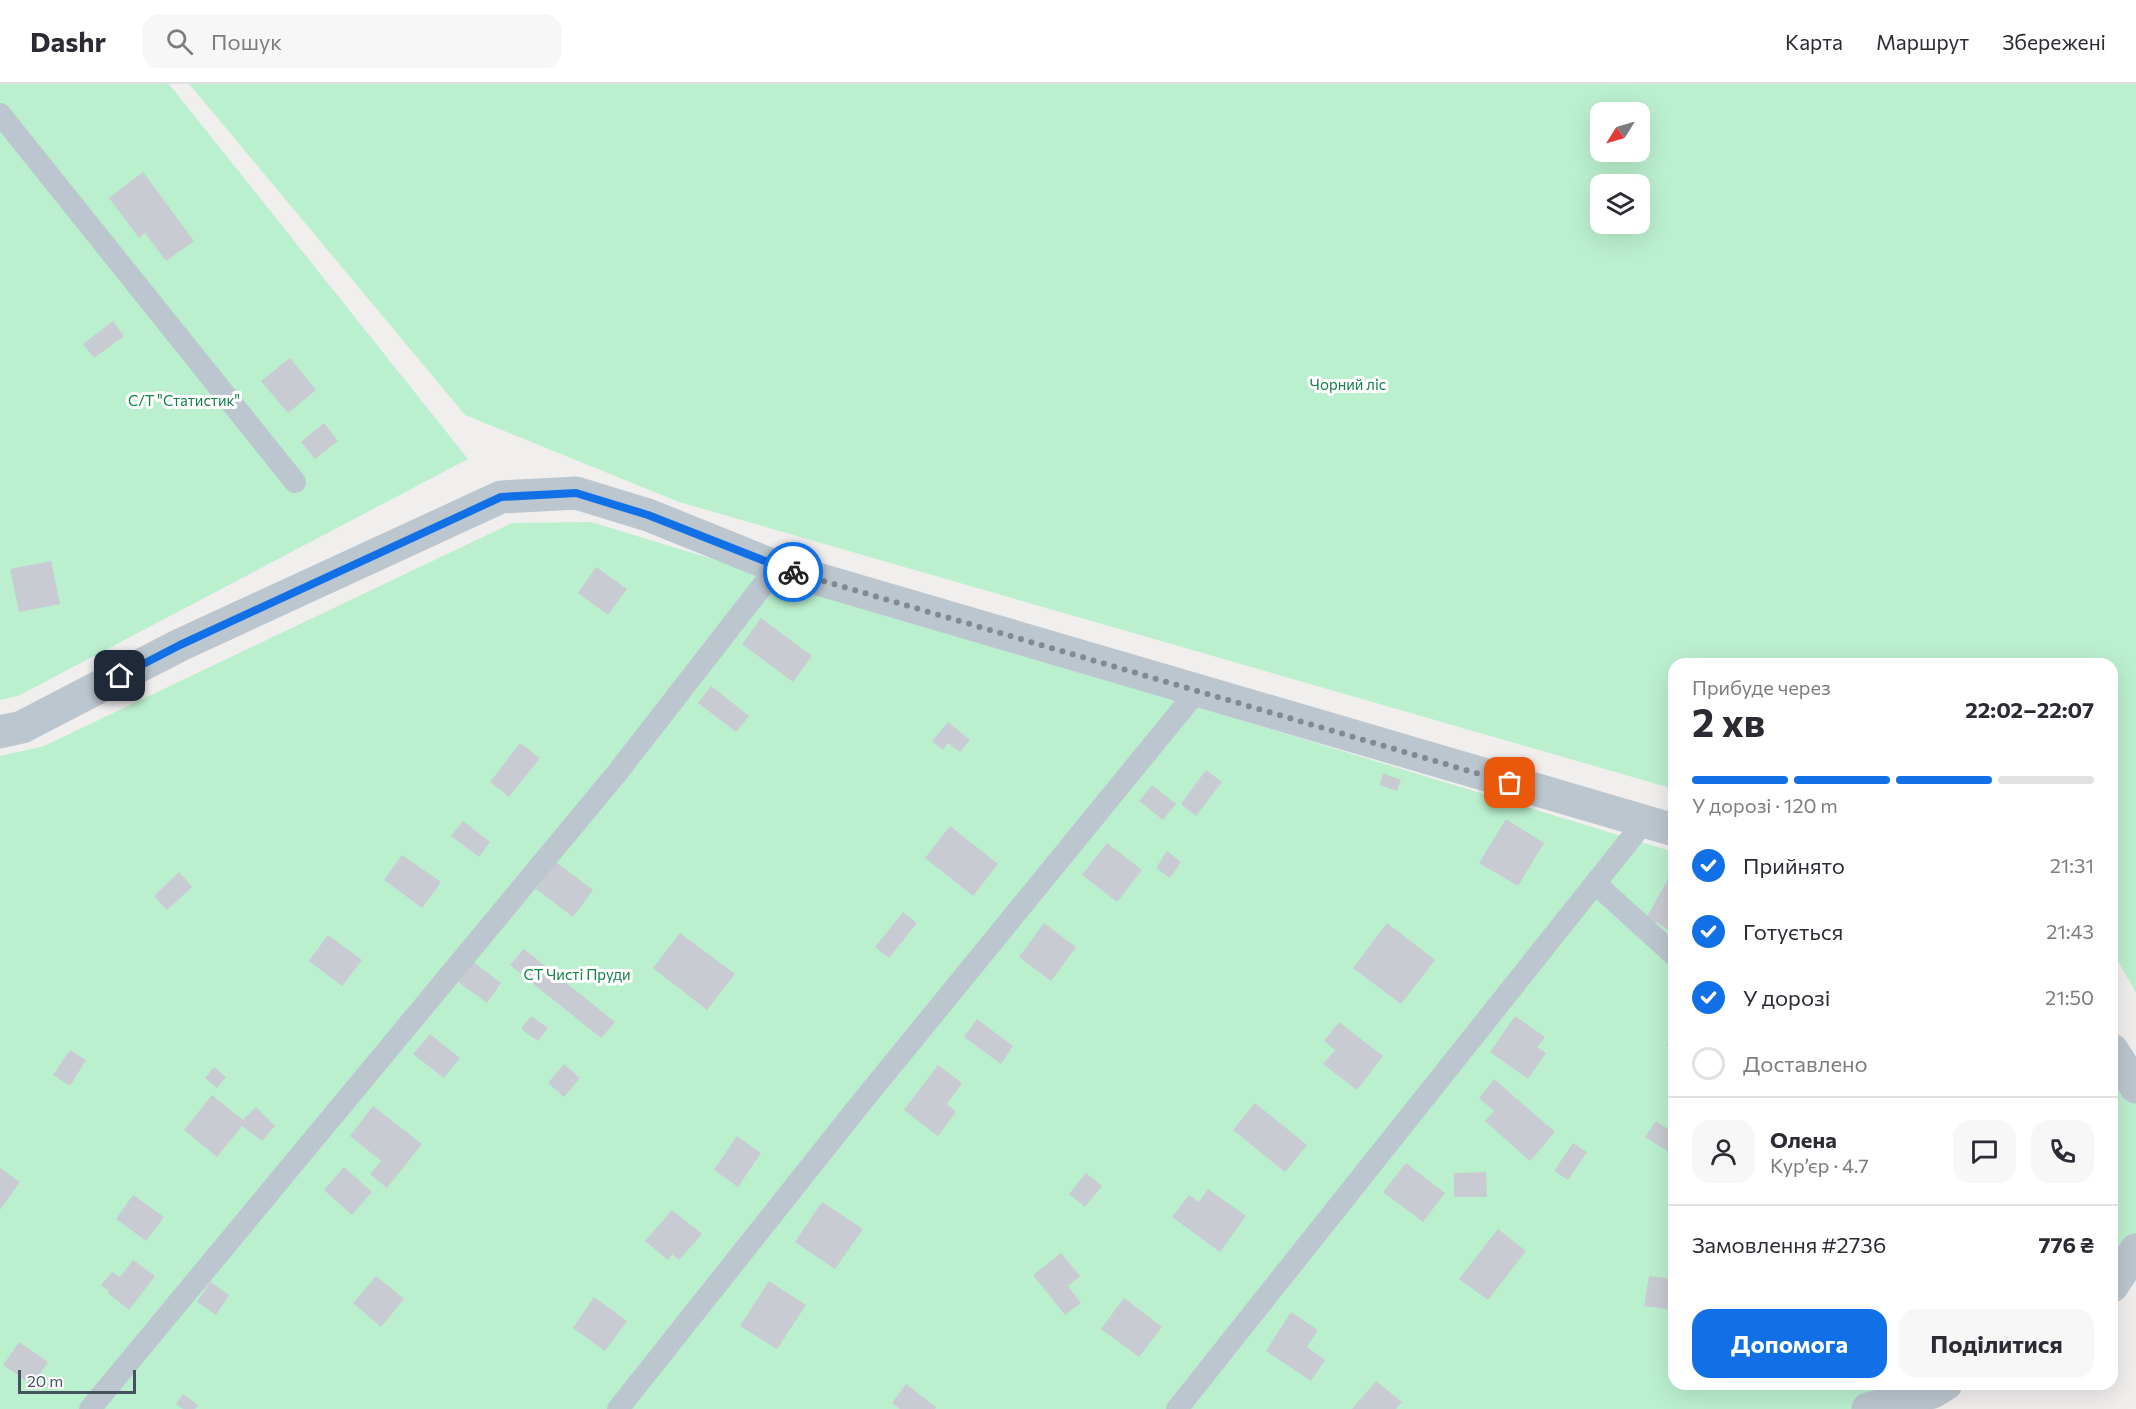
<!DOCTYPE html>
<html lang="uk">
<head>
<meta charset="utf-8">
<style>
	:root { --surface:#fff; --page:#f7f7f7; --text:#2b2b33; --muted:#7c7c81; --line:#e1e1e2; --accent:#1270e7 }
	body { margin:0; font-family:Commissioner,sans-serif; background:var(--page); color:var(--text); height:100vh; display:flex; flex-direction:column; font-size:22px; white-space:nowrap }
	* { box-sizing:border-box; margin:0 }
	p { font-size:20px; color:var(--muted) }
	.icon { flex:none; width:33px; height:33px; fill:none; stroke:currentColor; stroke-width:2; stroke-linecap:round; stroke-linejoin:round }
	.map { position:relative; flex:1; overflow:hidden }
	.side { position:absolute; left:1668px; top:574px; width:450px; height:732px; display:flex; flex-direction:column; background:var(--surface); border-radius:18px; box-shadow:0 6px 24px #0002 }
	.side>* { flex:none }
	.needle { width:39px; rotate:233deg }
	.fabs { position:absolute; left:1590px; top:18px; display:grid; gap:12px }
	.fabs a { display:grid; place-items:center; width:60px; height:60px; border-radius:12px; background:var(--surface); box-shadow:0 6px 24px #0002; font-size:30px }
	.scale { position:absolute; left:18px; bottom:15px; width:118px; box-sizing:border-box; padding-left:6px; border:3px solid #46525d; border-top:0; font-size:16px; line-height:21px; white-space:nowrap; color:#46525d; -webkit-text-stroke:4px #fff; paint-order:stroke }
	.pin { position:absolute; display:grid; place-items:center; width:51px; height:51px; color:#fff; margin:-26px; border-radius:12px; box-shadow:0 3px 9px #0006 }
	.courier { position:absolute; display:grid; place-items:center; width:60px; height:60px; margin:-30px; border:4px solid #1270e7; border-radius:50%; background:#fff; color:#222; box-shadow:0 2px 8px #0007 }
	.overview em { font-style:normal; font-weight:700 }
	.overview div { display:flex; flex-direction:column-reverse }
	.overview { display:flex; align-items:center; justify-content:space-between; height:102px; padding:0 24px }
	h1 { font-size:39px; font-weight:700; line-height:45px }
	.bar { display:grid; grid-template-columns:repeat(4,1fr); gap:9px 6px; align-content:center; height:72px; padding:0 24px }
	.bar i { height:8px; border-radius:4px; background:var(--line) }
	.bar .current { background:var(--accent) }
	.bar p { grid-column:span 4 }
	.line { display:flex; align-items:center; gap:15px; padding:0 24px; border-top:2px solid var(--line) }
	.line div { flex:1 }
	.round { display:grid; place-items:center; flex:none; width:63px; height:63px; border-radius:18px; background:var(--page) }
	ol { padding:0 24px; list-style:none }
	li { display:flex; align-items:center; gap:18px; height:66px }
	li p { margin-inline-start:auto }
	li .icon { padding:6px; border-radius:50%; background:var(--accent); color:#fff; stroke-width:4 }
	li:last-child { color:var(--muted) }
	li i { width:33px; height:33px; border:3px solid var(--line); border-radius:50% }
	.cta { display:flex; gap:12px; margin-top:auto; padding:12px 24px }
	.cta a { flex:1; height:69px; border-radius:18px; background:var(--accent); color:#fff; font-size:24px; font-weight:700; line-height:69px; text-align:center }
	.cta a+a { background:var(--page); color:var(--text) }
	header { display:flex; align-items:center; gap:36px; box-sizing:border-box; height:84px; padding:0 30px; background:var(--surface); border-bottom:2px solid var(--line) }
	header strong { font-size:28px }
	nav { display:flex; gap:33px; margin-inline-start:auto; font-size:21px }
	.search { width:420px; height:54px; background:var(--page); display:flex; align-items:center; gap:15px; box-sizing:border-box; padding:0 21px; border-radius:18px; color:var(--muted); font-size:22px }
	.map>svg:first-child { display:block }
	.green { fill:#bbf0cf; fill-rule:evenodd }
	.building { fill:#c8cbd1 }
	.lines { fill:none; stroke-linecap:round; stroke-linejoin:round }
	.service { stroke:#bcc6ce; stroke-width:22 }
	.minor { stroke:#bcc6ce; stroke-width:33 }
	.done { stroke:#828990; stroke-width:6; stroke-dasharray:0 10.8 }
	.route { stroke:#1270e7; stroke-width:8 }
	.labels { text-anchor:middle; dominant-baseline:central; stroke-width:6; stroke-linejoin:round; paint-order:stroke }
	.park-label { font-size:15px; fill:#13814a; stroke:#fff }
</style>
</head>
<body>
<header>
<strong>Dashr</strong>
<div class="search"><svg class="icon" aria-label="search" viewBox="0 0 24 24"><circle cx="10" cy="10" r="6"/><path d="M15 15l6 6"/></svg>Пошук</div>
<nav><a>Карта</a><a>Маршрут</a><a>Збережені</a></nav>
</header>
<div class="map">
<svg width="2136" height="1325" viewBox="0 0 2136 1325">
	<rect width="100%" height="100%" fill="#f1eeee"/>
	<!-- green -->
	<path class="green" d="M 0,0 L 169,0 L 468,375 L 18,612 L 0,616 Z
		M 189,0 L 2136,0 L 2136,909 L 2112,866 L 2112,580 L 1674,580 L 1674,705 L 679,418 L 465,331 ZM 1640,28 L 1640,68 L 1600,68 L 1600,28 ZM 1640,100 L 1640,140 L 1600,140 L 1600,100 Z
		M 591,438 L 1674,768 L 1674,1300 L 1946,1301 L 1868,1325 L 0,1325 L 0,672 L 44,662 L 512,439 Z
		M 2112,966 L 2136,1003 L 2136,1166 L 2112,1202 Z"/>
	<!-- building -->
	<path class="building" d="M 143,88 L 194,157 L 166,177 L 145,149 L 139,154 L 109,114 Z
		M 113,237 L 124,252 L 94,274 L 83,260 Z
		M 290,274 L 316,306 L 288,329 L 261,297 Z
		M 324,339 L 338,357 L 315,375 L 301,358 Z
		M 51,477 L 60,520 L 19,528 L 10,485 Z
		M 596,483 L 627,505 L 608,531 L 578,509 Z
		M 761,534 L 812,572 L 793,598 L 742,560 Z
		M 711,602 L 749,632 L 736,648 L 698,619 Z
		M 948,638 L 970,656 L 960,668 L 948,659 L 943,666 L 932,657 Z
		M 520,659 L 540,674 L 509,713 L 490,698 Z
		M 1206,686 L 1222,698 L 1196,732 L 1181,720 Z
		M 1383,689 L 1401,696 L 1397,707 L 1380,701 Z
		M 1152,701 L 1176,720 L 1163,736 L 1139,717 Z
		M 1506,735 L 1544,759 L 1518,802 L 1479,779 Z
		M 463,737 L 490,758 L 479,773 L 451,752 Z
		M 950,742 L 998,780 L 973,812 L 925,774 Z
		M 1107,759 L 1142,786 L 1117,818 L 1082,791 Z
		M 1167,767 L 1181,778 L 1170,794 L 1156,784 Z
		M 402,771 L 441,798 L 422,824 L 384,796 Z
		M 556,778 L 593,806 L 573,833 L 536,805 Z
		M 179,788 L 192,803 L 167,826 L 154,812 Z
		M 1670,791 L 1674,793 L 1674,849 L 1647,833 Z
		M 903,828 L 917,839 L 889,874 L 875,863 Z
		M 1044,839 L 1076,863 L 1051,897 L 1019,873 Z
		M 1387,839 L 1435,876 L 1401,920 L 1353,884 Z
		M 680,849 L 735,890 L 707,926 L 653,884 Z
		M 328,851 L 362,876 L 342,902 L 309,877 Z
		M 524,865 L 615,938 L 601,954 L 510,881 Z
		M 472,877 L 501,899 L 487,919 L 457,897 Z
		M 531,932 L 548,944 L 538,957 L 521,945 Z
		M 1515,932 L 1545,953 L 1537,963 L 1546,969 L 1528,995 L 1490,968 Z
		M 977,935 L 1013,962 L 1001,980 L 964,953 Z
		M 1339,938 L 1383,972 L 1357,1006 L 1323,980 L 1335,966 L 1324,957 Z
		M 430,950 L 460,974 L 444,994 L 413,970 Z
		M 1674,953 L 1674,969 L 1666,961 Z
		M 70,966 L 86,976 L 70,1002 L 53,991 Z
		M 564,980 L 580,994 L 564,1013 L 548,999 Z
		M 938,981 L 962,999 L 947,1020 L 956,1028 L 938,1052 L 904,1026 Z
		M 214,983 L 226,993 L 217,1004 L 205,994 Z
		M 1494,995 L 1555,1048 L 1530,1077 L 1485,1037 L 1494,1027 L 1479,1014 Z
		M 212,1011 L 243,1036 L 256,1023 L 275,1042 L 262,1057 L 242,1042 L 217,1073 L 184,1046 Z
		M 1255,1019 L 1307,1061 L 1285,1088 L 1233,1046 Z
		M 373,1022 L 422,1060 L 387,1104 L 370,1090 L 381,1077 L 350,1052 Z
		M 1656,1037 L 1674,1049 L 1674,1063 L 1670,1069 L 1645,1053 Z
		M 737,1052 L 761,1069 L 738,1103 L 714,1086 Z
		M 1573,1059 L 1587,1068 L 1568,1096 L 1554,1087 Z
		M 1406,1079 L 1445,1109 L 1423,1138 L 1383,1108 Z
		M 344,1083 L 372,1108 L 352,1131 L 324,1106 Z
		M 0,1084 L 20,1098 L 0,1126 Z
		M 1486,1088 L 1487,1113 L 1454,1113 L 1454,1089 Z
		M 1086,1089 L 1102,1102 L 1085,1123 L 1069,1110 Z
		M 1208,1105 L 1246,1132 L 1220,1168 L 1172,1133 L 1189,1111 L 1199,1118 Z
		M 133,1111 L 164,1133 L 146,1157 L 116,1135 Z
		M 822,1118 L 863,1145 L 835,1185 L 795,1158 Z
		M 672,1126 L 702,1150 L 679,1176 L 672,1170 L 668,1176 L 645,1157 Z
		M 1498,1145 L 1526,1167 L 1488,1216 L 1459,1195 Z
		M 1061,1169 L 1080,1192 L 1068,1202 L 1081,1219 L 1065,1231 L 1033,1191 Z
		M 133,1176 L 155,1192 L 129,1226 L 108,1209 L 109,1207 L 101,1201 L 112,1188 L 120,1193 Z
		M 376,1192 L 404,1215 L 381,1243 L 353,1219 Z
		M 1649,1192 L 1674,1195 L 1674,1226 L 1644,1222 Z
		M 769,1197 L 806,1221 L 777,1265 L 740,1242 Z
		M 210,1198 L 229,1211 L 216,1231 L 197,1218 Z
		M 594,1213 L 627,1237 L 605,1267 L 573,1244 Z
		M 1124,1214 L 1162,1243 L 1139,1273 L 1101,1245 Z
		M 1291,1228 L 1318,1246 L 1307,1263 L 1325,1276 L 1311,1297 L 1266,1267 Z
		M 19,1258 L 48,1278 L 32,1301 L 3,1281 Z
		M 1376,1297 L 1402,1318 L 1396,1325 L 1352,1325 Z
		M 906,1300 L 936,1323 L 935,1325 L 900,1325 L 892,1319 Z
		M 183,1310 L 198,1321 L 195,1325 L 183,1325 L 176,1320 Z"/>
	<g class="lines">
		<!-- service -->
		<path class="service" d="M 0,30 L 295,398
			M 1596,800 L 1674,871
			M 90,1325 L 617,689 L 777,483
			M 618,1325 L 861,1019 L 1197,607
			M 1177,1325 L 1644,738"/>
		<!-- minor -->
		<path class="minor" d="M 0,648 L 22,643 L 180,561 L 501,413 L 576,409 L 648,431 L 777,483 L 1674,746
			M 2112,966 L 2136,1003
			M 2112,1202 L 2136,1166
			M 1868,1325 L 1933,1308 L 1946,1300"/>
	</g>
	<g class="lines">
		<!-- done -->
		<path class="done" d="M 793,488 L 1510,699"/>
		<!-- route -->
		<path class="route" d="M 120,592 L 180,561 L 501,413 L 576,409 L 648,431 L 793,488"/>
	</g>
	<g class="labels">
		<!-- park labels -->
		<g class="park-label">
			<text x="1348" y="300">Чорний ліс</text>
			<text x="184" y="316">С/Т "Статистик"</text>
			<text x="577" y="890">СТ Чисті Пруди</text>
		</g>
	</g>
</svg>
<div class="fabs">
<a><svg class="needle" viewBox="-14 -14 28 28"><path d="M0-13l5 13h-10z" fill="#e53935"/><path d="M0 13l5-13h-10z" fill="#7c7c81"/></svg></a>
<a><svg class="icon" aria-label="layers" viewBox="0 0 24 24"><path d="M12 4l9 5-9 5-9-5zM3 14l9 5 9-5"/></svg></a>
</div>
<div class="scale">20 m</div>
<div class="pin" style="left:1510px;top:699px;background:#ea580c"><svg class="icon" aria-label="bag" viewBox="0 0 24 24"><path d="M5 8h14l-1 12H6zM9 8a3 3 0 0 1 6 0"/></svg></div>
<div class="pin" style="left:120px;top:592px;background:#1f2937"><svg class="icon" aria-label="home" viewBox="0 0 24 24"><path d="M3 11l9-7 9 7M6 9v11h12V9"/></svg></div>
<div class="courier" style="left:793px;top:488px"><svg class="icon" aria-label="bike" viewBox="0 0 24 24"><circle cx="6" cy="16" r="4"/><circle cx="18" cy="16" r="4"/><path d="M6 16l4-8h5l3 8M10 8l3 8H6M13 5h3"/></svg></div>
<section class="side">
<div class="overview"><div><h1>2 хв</h1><p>Прибуде через</p></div><em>22:02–22:07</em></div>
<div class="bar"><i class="current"></i><i class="current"></i><i class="current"></i><i></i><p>У дорозі · 120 m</p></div>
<ol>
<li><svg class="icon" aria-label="check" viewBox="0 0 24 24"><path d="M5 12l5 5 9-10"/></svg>Прийнято<p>21:31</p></li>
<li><svg class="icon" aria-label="check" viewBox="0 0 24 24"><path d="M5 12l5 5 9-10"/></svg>Готується<p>21:43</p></li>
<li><svg class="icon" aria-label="check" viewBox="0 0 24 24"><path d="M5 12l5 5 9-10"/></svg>У дорозі<p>21:50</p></li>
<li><i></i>Доставлено</li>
</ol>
<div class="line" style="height:108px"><a class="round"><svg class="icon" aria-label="person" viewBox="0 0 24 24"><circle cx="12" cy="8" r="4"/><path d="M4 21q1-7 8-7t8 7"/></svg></a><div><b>Олена</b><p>Кур’єр · 4.7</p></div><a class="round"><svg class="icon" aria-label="chat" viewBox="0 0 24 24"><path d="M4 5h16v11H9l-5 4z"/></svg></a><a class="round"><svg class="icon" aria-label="phone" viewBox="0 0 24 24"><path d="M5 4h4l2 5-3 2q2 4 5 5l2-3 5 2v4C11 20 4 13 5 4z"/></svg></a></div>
<div class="line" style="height:78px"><div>Замовлення #2736</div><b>776 ₴</b></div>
<div class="cta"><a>Допомога</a><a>Поділитися</a></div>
</section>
</div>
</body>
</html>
